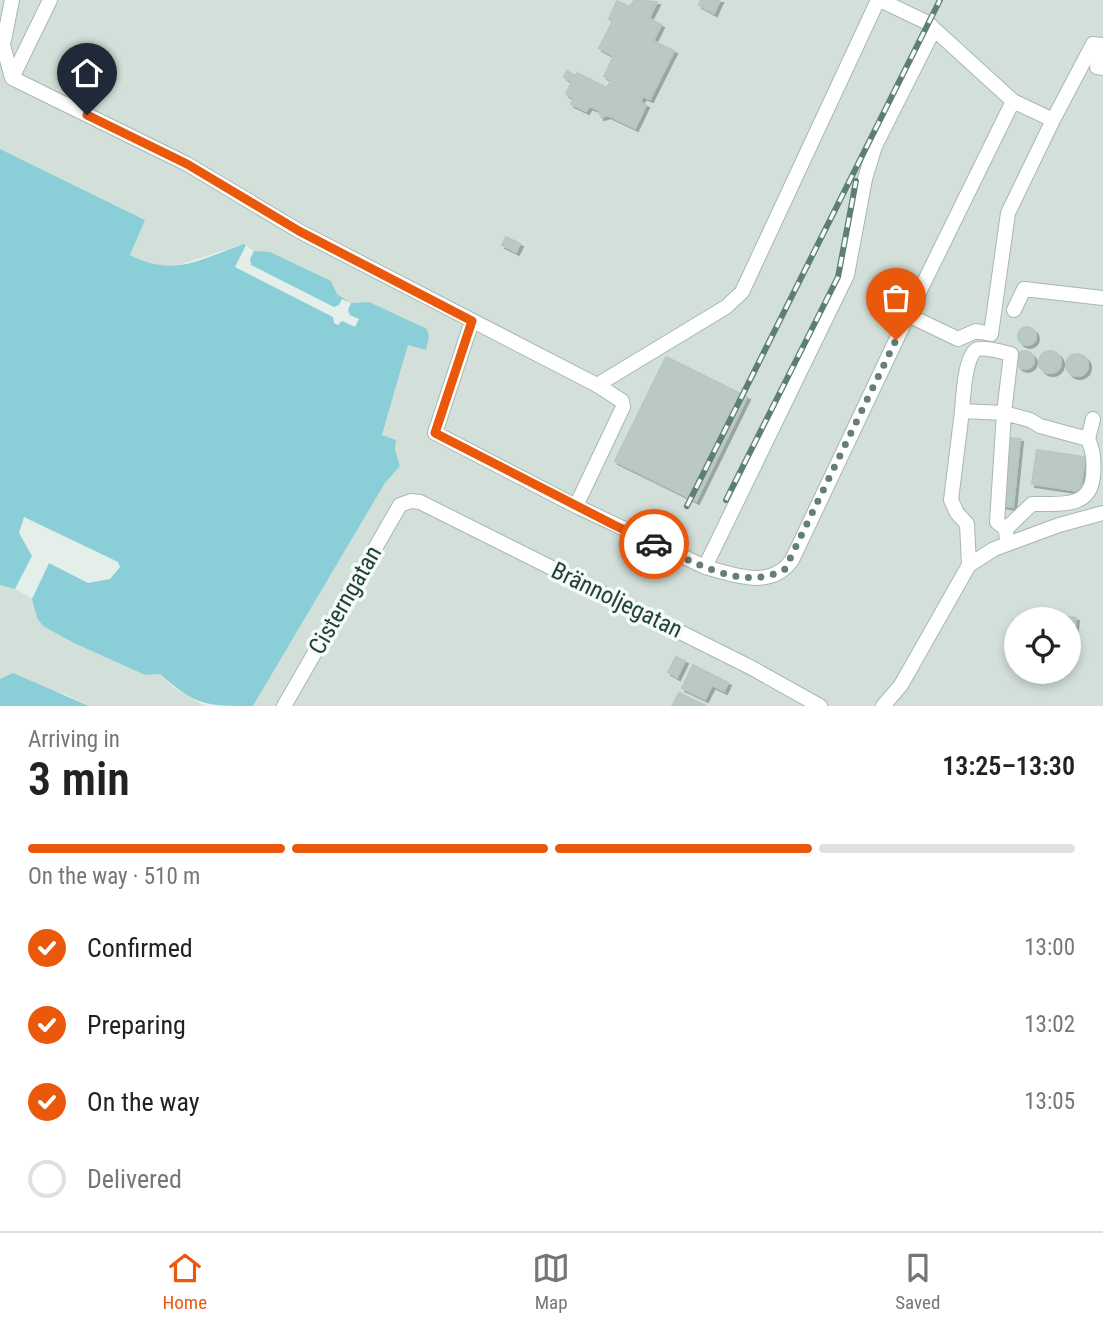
<!DOCTYPE html>
<html lang="en">
<head>
<meta charset="utf-8">
<style>
	:root { --surface:#fff; --page:#f6f6f6; --text:#222; --muted:#767676; --line:#e0e0e0; --accent:#ea580c }
	body { margin:0; font-family:"Roboto Condensed",sans-serif; background:var(--page); color:var(--text); height:100vh; display:flex; flex-direction:column; font-size:26px; white-space:nowrap }
	* { box-sizing:border-box; margin:0 }
	p { font-size:23px; color:var(--muted) }
	.icon { flex:none; width:38px; height:38px; fill:none; stroke:currentColor; stroke-width:2; stroke-linecap:round; stroke-linejoin:round }
	.map { position:relative; height:706px; overflow:hidden }
	.details { display:flex; flex-direction:column; background:var(--surface); flex:1 }
	.details>* { flex:none }
	.controls { position:absolute; left:1004px; top:607px; display:grid; gap:14px }
	.controls a { display:grid; place-items:center; width:77px; height:77px; border-radius:50%; background:var(--surface); box-shadow:0 4px 10px #0003; font-size:35px }
	.pin { position:absolute; display:grid; place-items:center; width:60px; height:60px; color:#fff; margin:-72px -30px; border-radius:50% 50% 50% 0; rotate:-45deg; box-shadow:0 0 7px #0007 }
	.pin .icon { rotate:45deg }
	.courier { position:absolute; display:grid; place-items:center; width:70px; height:70px; margin:-35px; border:5px solid #ea580c; border-radius:50%; background:#fff; color:#222; box-shadow:0 2px 9px #0007 }
	.head em { font-style:normal; font-weight:600 }
	.head div { display:flex; flex-direction:column-reverse }
	.head { display:flex; align-items:center; justify-content:space-between; height:119px; padding:0 28px }
	h1 { font-size:46px; font-weight:600; line-height:52px }
	.bar { display:grid; grid-template-columns:repeat(4,1fr); gap:10px 7px; align-content:center; height:84px; padding:0 28px }
	.bar i { height:9px; border-radius:5px; background:var(--line) }
	.bar .on { background:var(--accent) }
	.bar p { grid-column:span 4 }
	ol { padding:0 28px; list-style:none }
	li { display:flex; align-items:center; gap:21px; height:77px }
	li p { margin-inline-start:auto }
	li .icon { padding:7px; border-radius:50%; background:var(--accent); color:#fff; stroke-width:4 }
	li:last-child { color:var(--muted) }
	li i { width:38px; height:38px; border:4px solid var(--line); border-radius:50% }
	.tabs { display:flex; justify-content:space-around; align-items:center; height:98px; border-top:2px solid var(--line); background:var(--surface); font-size:19px; color:var(--muted) }
	.tabs a { display:grid; justify-items:center; gap:4px }
	.tabs .on { color:var(--accent) }
	.map>svg:first-child { display:block }
	.built { fill:#d3dfd9; fill-rule:evenodd }
	.water { fill:#8acfd7 }
	.pier { fill:#e5efea }
	.building { fill:#bacac3; stroke:#b6c9c1; stroke-width:2; filter:url(#shadow) }
	.lines { fill:none; stroke-linecap:round; stroke-linejoin:round }
	.minor-casing { stroke:#a7b8b1; stroke-width:16 }
	.minor { stroke:#fff; stroke-width:14 }
	.rail-casing { stroke:#5d7e73; stroke-width:6 }
	.rail { stroke:#f6fbf8; stroke-width:3.5; stroke-dasharray:10; stroke-linecap:butt }
	.done { stroke:#667f76; stroke-width:7; stroke-dasharray:0 12.6 }
	.route { stroke:#ea580c; stroke-width:9 }
	.labels { text-anchor:middle; dominant-baseline:central; stroke-width:7; stroke-linejoin:round; paint-order:stroke }
	.street-label { font-size:24px; fill:#224338; stroke:#f6fbf8 }
</style>
</head>
<body>
<div class="map">
<svg width="1103" height="706" viewBox="0 0 1103 706">
	<defs>
		<filter id="shadow"><feDropShadow dx="3" dy="3" stdDeviation="0" flood-color="#0004"/></filter>
	</defs>
	<rect width="100%" height="100%" fill="#e5efea"/>
	<!-- built -->
	<path class="built" d="M 0,0 L 1103,0 L 1103,706 L 253,706 L 385,483 L 400,466 L 382,436 L 408,345 L 369,302 L 351,303 L 337,294 L 330,281 L 270,253 L 254,251 L 244,244 L 172,267 L 147,264 L 130,255 L 145,220 L 0,149 ZM 1017,620 L 1069,620 L 1069,672 L 1017,672 Z
		M 0,585 L 15,589 L 32,599 L 37,618 L 74,643 L 145,675 L 160,674 L 174,688 L 205,706 L 89,706 L 65,694 L 0,679 Z"/>
	<!-- water -->
	<path class="water" d="M 0,149 L 145,220 L 130,255 C 174,278 201,259 244,244 L 254,251 L 270,252 L 331,281 L 337,294 L 351,303 L 369,302 L 427,329 L 429,337 L 426,350 L 408,345 L 382,435 L 396,440 L 395,450 L 400,466 L 385,483 L 253,706 C 205,706 196,706 160,674 L 145,675 L 74,643 L 43,626 L 37,618 L 32,599 L 15,589 L 0,585 Z
		M 13,673 L 89,706 L 0,706 L 0,679 Z"/>
	<!-- pier -->
	<path class="pier" d="M 246,245 L 254,251 L 250,259 L 251,265 L 334,307 L 339,305 L 342,299 L 351,303 L 348,310 L 350,315 L 359,319 L 355,327 L 342,321 L 338,325 L 334,323 L 333,317 L 235,267 Z
		M 24,517 L 118,562 L 120,567 L 110,579 L 88,583 L 49,563 L 32,599 L 15,589 L 32,556 L 19,533 Z"/>
	<!-- building -->
	<path class="building" d="M 635,0 L 657,2 L 649,18 L 661,25 L 653,41 L 674,51 L 650,99 L 643,96 L 640,102 L 646,105 L 635,128 L 608,115 L 601,117 L 599,110 L 589,106 L 586,111 L 571,104 L 574,98 L 566,94 L 572,82 L 564,77 L 567,71 L 575,76 L 577,73 L 607,88 L 611,80 L 604,76 L 614,56 L 599,48 L 613,21 L 609,19 L 617,1 L 629,7 Z
		M 701,0 L 720,0 L 714,13 L 699,5 Z
		M 506,237 L 520,244 L 516,252 L 502,245 Z
		M1018 336a9 9 0 1 1 18 0a9 9 0 1 1-18 0Z
		M1016 360a9 9 0 1 1 18 0a9 9 0 1 1-18 0Z
		M1039 362a11 11 0 1 1 22 0a11 11 0 1 1-22 0Z
		M1066 365a11 11 0 1 1 22 0a11 11 0 1 1-22 0Z
		M 666,357 L 747,397 L 696,501 L 615,461 Z
		M 1008,438 L 1020,439 L 1013,507 L 1001,505 Z
		M 1037,450 L 1085,457 L 1080,491 L 1032,484 Z
		M 1041,614 L 1076,618 L 1071,664 L 1069,620 L 1040,620 Z
		M 676,657 L 685,661 L 677,677 L 668,672 Z
		M 693,665 L 728,683 L 724,691 L 712,685 L 705,699 L 682,688 Z
		M 679,693 L 706,706 L 672,706 Z"/>
	<g class="lines">
		<defs>
			<path id="minor" d="M 934,29 L 1013,101 L 1053,120 L 1093,44 L 1103,45
				M 0,43 L 3,45 L 12,78 L 187,164 L 299,231 L 597,385 L 726,307 L 742,292 L 878,0
				M 3,45 L 12,0
				M 1103,49 L 1097,67 L 1103,68
				M 12,78 L 50,0
				M 1013,101 L 908,315 L 958,339 L 976,331 L 991,334 L 1008,213 L 1053,120
				M 1014,310 L 1024,289 L 1103,298
				M 472,321 L 435,433 L 576,506
				M 597,385 L 622,401 L 623,407 L 576,506 L 705,567 L 847,275 L 865,179 L 875,146 L 934,29 L 928,23 L 880,0
				M 962,411 C 963,399 965,352 978,349 C 987,347 1002,352 1011,354 L 1004,413 L 962,411 L 951,500 L 957,513 L 967,524 L 969,565
				M 1088,439 L 1093,419
				M 1006,529 L 997,522 L 1004,413 L 1030,420 L 1040,426 L 1088,439 C 1094,452 1094,463 1093,477 C 1089,510 1058,503 1032,504 L 1006,529 L 1007,544
				M 705,567 C 734,575 771,590 792,560 L 908,315
				M 284,706 L 400,505 L 411,501 L 420,502 L 750,667 L 820,706
				M 883,706 L 901,685 L 969,565 L 994,549 L 1059,525 L 1103,513"/>
		</defs>
		<!-- minor casing -->
		<use href="#minor" class="minor-casing"/>
		<!-- minor -->
		<use href="#minor" class="minor"/>
		<defs>
			<path id="rail" d="M 726,500 L 838,277 L 856,181
				M 687,506 L 940,0"/>
		</defs>
		<!-- rail casing -->
		<use href="#rail" class="rail-casing"/>
		<!-- rail -->
		<use href="#rail" class="rail"/>
	</g>
	<g class="lines">
		<!-- done -->
		<path class="done" d="M 654,544 C 692,561 744,593 785,569 L 896,340"/>
		<!-- route -->
		<path class="route" d="M 87,115 L 187,164 L 299,231 L 472,321 L 435,433 L 614,525 L 654,544"/>
	</g>
	<g class="labels">
		<!-- street labels -->
		<g class="street-label">
			<text transform="translate(345 600) rotate(-60)">Cisterngatan</text>
			<text transform="translate(617 600) rotate(26)">Brännoljegatan</text>
		</g>
	</g>
</svg>
<div class="controls">
<a><svg class="icon" aria-label="locate" viewBox="0 0 24 24"><circle cx="12" cy="12" r="6"/><path d="M12 2v4M12 18v4M2 12h4M18 12h4"/></svg></a>
</div>
<div class="pin" style="left:896px;top:340px;background:#ea580c"><svg class="icon" aria-label="bag" viewBox="0 0 24 24"><path d="M5 8h14l-1 12H6zM9 8a3 3 0 0 1 6 0"/></svg></div>
<div class="pin" style="left:87px;top:115px;background:#1f2937"><svg class="icon" aria-label="home" viewBox="0 0 24 24"><path d="M3 11l9-7 9 7M6 9v11h12V9"/></svg></div>
<div class="courier" style="left:654px;top:544px"><svg class="icon" aria-label="car" viewBox="0 0 24 24"><path d="M5 17H2v-5l4-1 3-4h7l3 4 3 1v5h-3M9 17h6M6 11h13"/><circle cx="7" cy="17" r="2"/><circle cx="17" cy="17" r="2"/></svg></div>
</div>
<section class="details">
<div class="head"><div><h1>3 min</h1><p>Arriving in</p></div><em>13:25–13:30</em></div>
<div class="bar"><i class="on"></i><i class="on"></i><i class="on"></i><i></i><p>On the way · 510 m</p></div>
<ol>
<li><svg class="icon" aria-label="check" viewBox="0 0 24 24"><path d="M5 12l5 5 9-10"/></svg>Confirmed<p>13:00</p></li>
<li><svg class="icon" aria-label="check" viewBox="0 0 24 24"><path d="M5 12l5 5 9-10"/></svg>Preparing<p>13:02</p></li>
<li><svg class="icon" aria-label="check" viewBox="0 0 24 24"><path d="M5 12l5 5 9-10"/></svg>On the way<p>13:05</p></li>
<li><i></i>Delivered</li>
</ol>
</section>
<nav class="tabs">
<a class="on"><svg class="icon" aria-label="home" viewBox="0 0 24 24"><path d="M3 11l9-7 9 7M6 9v11h12V9"/></svg>Home</a>
<a><svg class="icon" aria-label="map" viewBox="0 0 24 24"><path d="M3 6l6-2 6 2 6-2v14l-6 2-6-2-6 2zM9 4v14M15 6v14"/></svg>Map</a>
<a><svg class="icon" aria-label="saved" viewBox="0 0 24 24"><path d="M7 4h10v16l-5-4-5 4z"/></svg>Saved</a>
</nav>
</body>
</html>
